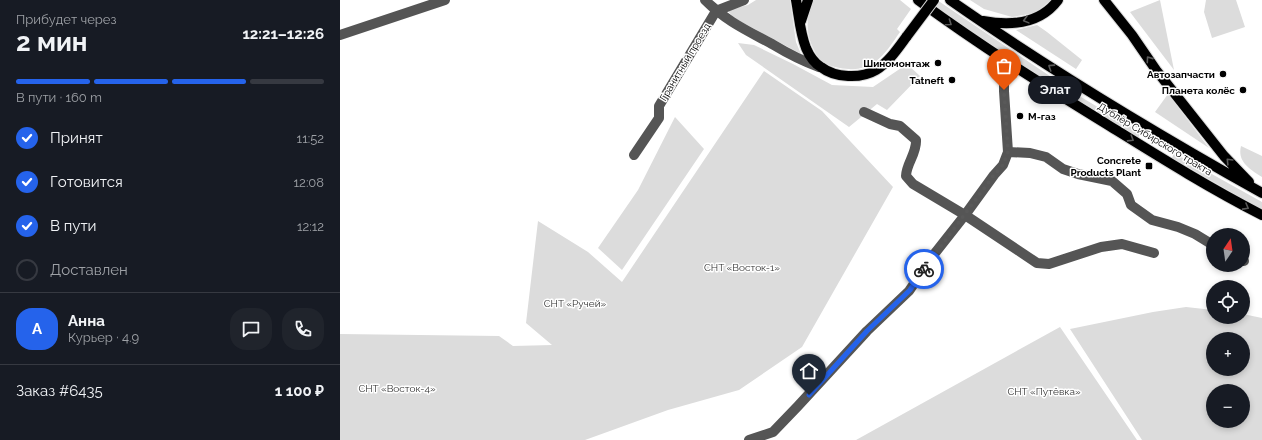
<!DOCTYPE html>
<html lang="ru">
<head>
<meta charset="utf-8">
<style>
	:root { --surface:#171b24; --page:#20242c; --text:#f1f3f6; --muted:#9ea1a6; --line:#363941; --accent:#2563eb }
	body { margin:0; font-family:Raleway,sans-serif; background:var(--page); color:var(--text); height:100vh; display:flex; flex-direction:column; font-size:15px; white-space:nowrap }
	* { box-sizing:border-box; margin:0 }
	p { font-size:13px; color:var(--muted) }
	.icon { flex:none; width:22px; height:22px; fill:none; stroke:currentColor; stroke-width:2; stroke-linecap:round; stroke-linejoin:round }
	.map { position:relative; flex:1; overflow:hidden }
	.panel { display:flex; flex-direction:column; background:var(--surface); width:340px }
	.panel>* { flex:none }
	.needle { width:26px; rotate:13deg }
	.buttons { position:absolute; left:866px; top:228px; display:grid; gap:8px }
	.buttons a { display:grid; place-items:center; width:44px; height:44px; border-radius:50%; background:var(--surface); box-shadow:0 2px 6px #0003; font-size:20px }
	.pin { position:absolute; display:grid; place-items:center; width:34px; height:34px; color:#fff; margin:-41px -17px; border-radius:50% 50% 50% 0; rotate:-45deg; box-shadow:0 0 4px #0007 }
	.pin .icon { rotate:45deg }
	.courier { position:absolute; display:grid; place-items:center; width:40px; height:40px; margin:-20px; border:3px solid #2563eb; border-radius:50%; background:#fff; color:#222; box-shadow:0 1px 5px #0007 }
	.bubble { position:absolute; height:28px; border-radius:14px; background:var(--surface); box-shadow:0 2px 6px #0003; font-size:13px; font-weight:700; line-height:28px; text-align:center }
	.overview em { font-style:normal; font-weight:700 }
	.overview div { display:flex; flex-direction:column-reverse }
	.overview { display:flex; align-items:center; justify-content:space-between; height:68px; padding:0 16px }
	h1 { font-size:26px; font-weight:700; line-height:30px }
	.bar { display:grid; grid-template-columns:repeat(4,1fr); gap:6px 4px; align-content:center; height:48px; padding:0 16px }
	.bar i { height:5px; border-radius:3px; background:var(--line) }
	.bar .current { background:var(--accent) }
	.bar p { grid-column:span 4 }
	.line { display:flex; align-items:center; gap:10px; padding:0 16px; border-top:1px solid var(--line) }
	.line div { flex:1 }
	.round { display:grid; place-items:center; flex:none; width:42px; height:42px; border-radius:16px; background:var(--page) }
	ol { padding:0 16px; list-style:none }
	li { display:flex; align-items:center; gap:12px; height:44px }
	li p { margin-inline-start:auto }
	li .icon { padding:4px; border-radius:50%; background:var(--accent); color:#fff; stroke-width:4 }
	li:last-child { color:var(--muted) }
	li i { width:22px; height:22px; border:2px solid var(--line); border-radius:50% }
	main { display:flex; flex:1; min-height:0 }
	.map>svg:first-child { display:block }
	.green { fill:#dcdcdc; fill-rule:evenodd }
	.lines { fill:none; stroke-linecap:round; stroke-linejoin:round }
	.major-casing { stroke:#dbdbdb; stroke-width:12 }
	.minor { stroke:#555; stroke-width:10 }
	.major { stroke:#000; stroke-width:10 }
	.major-bridge-casing { stroke:#dbdbdb; stroke-width:12; stroke-linecap:butt }
	.major-bridge { stroke:#000; stroke-width:10 }
	.oneway { stroke:#595959 }
	.done { stroke:#595959; stroke-width:4; stroke-dasharray:0 7.2 }
	.route { stroke:#2563eb; stroke-width:5 }
	.poi-dot { fill:#000; stroke:#fff; stroke-width:1.5 }
	.labels { text-anchor:middle; dominant-baseline:central; stroke-width:3; stroke-linejoin:round; paint-order:stroke }
	.street-label { font-size:10px; fill:#000; stroke:#fff }
	.poi-label { font-size:10px; font-weight:bold; fill:#000; stroke:#fff; text-anchor:end }
	.park-label { font-size:10px; fill:#333; stroke:#fff }
</style>
</head>
<body>
<main>
<section class="panel">
<div class="overview"><div><h1>2 мин</h1><p>Прибудет через</p></div><em>12:21–12:26</em></div>
<div class="bar"><i class="current"></i><i class="current"></i><i class="current"></i><i></i><p>В пути · 160 m</p></div>
<ol>
<li><svg class="icon" aria-label="check" viewBox="0 0 24 24"><path d="M5 12l5 5 9-10"/></svg>Принят<p>11:52</p></li>
<li><svg class="icon" aria-label="check" viewBox="0 0 24 24"><path d="M5 12l5 5 9-10"/></svg>Готовится<p>12:08</p></li>
<li><svg class="icon" aria-label="check" viewBox="0 0 24 24"><path d="M5 12l5 5 9-10"/></svg>В пути<p>12:12</p></li>
<li><i></i>Доставлен</li>
</ol>
<div class="line" style="height:72px"><b class="round" style="background:var(--accent);color:#fff">А</b><div><b>Анна</b><p>Курьер · 4.9</p></div><a class="round"><svg class="icon" aria-label="chat" viewBox="0 0 24 24"><path d="M4 5h16v11H9l-5 4z"/></svg></a><a class="round"><svg class="icon" aria-label="phone" viewBox="0 0 24 24"><path d="M5 4h4l2 5-3 2q2 4 5 5l2-3 5 2v4C11 20 4 13 5 4z"/></svg></a></div>
<div class="line" style="height:52px"><div>Заказ #6435</div><b>1 100 ₽</b></div>
</section>
<div class="map">
<svg width="922" height="440" viewBox="0 0 922 440">
	<rect width="100%" height="100%" fill="#fff"/>
	<!-- green -->
	<path class="green" d="M 416,0 L 450,0 L 456,42 L 461,54 L 394,18 L 387,10 L 408,5 Z
		M 473,0 L 560,0 L 571,9 L 557,29 L 560,32 C 553,42 545,55 535,62 C 528,67 517,70 509,69 C 501,69 489,66 482,62 C 478,59 476,54 474,50 C 465,32 466,18 473,0 Z
		M 584,0 L 597,0 L 741,97 L 801,133 L 798,138 L 695,76 Z
		M 630,0 L 711,0 L 695,13 L 672,17 L 644,9 Z
		M 820,0 L 834,70 L 790,12 Z
		M 866,0 L 896,0 L 905,27 L 872,38 L 864,12 Z
		M 697,25 L 707,32 L 742,60 L 736,69 L 676,30 Z
		M 398,43 L 414,45 L 453,64 L 492,85 L 533,87 L 567,64 L 580,76 L 547,110 L 537,104 L 509,127 L 406,55 Z
		M 424,71 L 482,111 L 553,187 L 462,347 L 399,390 L 328,410 L 245,440 L 0,440 L 0,334 L 159,336 L 173,346 L 212,345 L 186,323 L 198,221 L 248,252 L 282,282 Z
		M 828,94 L 869,148 L 815,112 Z
		M 335,117 L 364,149 L 282,270 L 258,248 L 298,190 Z
		M 901,146 L 922,156 L 922,177 C 910,169 897,162 901,146 Z
		M 834,153 L 922,202 L 922,210 L 832,158 Z
		M 846,307 L 873,310 L 873,317 L 903,317 L 903,314 L 922,318 L 922,440 L 802,440 L 730,329 L 813,312 ZM 873,339 L 903,339 L 903,369 L 873,369 ZM 873,391 L 903,391 L 903,421 L 873,421 Z
		M 720,327 L 797,440 L 516,440 Z"/>
	<g class="lines">
		<defs>
			<path id="major" d="M 456,0 C 459,16 460,33 466,48 C 469,55 474,63 481,67 C 495,78 521,79 536,70 C 549,62 558,48 567,36
				M 578,0 C 639,45 703,85 768,125 C 818,156 869,188 922,215
				M 610,0 C 710,70 815,133 922,193
				M 764,0 L 792,35 L 816,70 L 884,156 L 909,182
				M 461,21 L 468,0
				M 643,21 C 670,26 700,24 718,0"/>
		</defs>
		<!-- major casing -->
		<use href="#major" class="major-casing"/>
		<!-- minor -->
		<path class="minor" d="M 365,0 C 386,21 406,30 432,44 C 447,53 462,61 479,67
			M 376,11 L 404,0
			M 0,35 L 105,0
			M 524,112 L 550,124 L 560,126 L 576,140 C 577,153 566,164 566,176 L 573,184 L 625,215 L 697,263 L 709,264 L 761,247 L 782,244 L 814,253
			M 668,152 L 690,153 L 706,157 L 723,169 L 738,174 L 772,181 L 787,194 L 791,205 L 812,220 L 838,227 L 855,234 L 873,245
			M 294,155 L 319,118 L 319,106 L 376,11
			M 903,261 L 904,261
			M 409,440 L 433,432 L 458,406 L 527,331 L 569,291 L 595,253 L 625,215 L 654,175 L 663,165 L 668,152 L 664,91 L 664,61"/>
		<!-- major -->
		<use href="#major" class="major"/>
		<defs>
			<path id="major-bridge" d="M 567,36 L 594,0"/>
		</defs>
		<!-- major-bridge casing -->
		<use href="#major-bridge" class="major-bridge-casing"/>
		<!-- major-bridge -->
		<use href="#major-bridge" class="major-bridge"/>
	</g>
	<!-- one-way arrows -->
	<defs><path id="oneway-chevron" d="M-2-3.5L2.5 0L-2 3.5" fill="none" stroke-width="1.6" stroke-linecap="round" stroke-linejoin="round"/></defs>
	<g class="oneway">
		<use href="#oneway-chevron" transform="translate(686 20) rotate(165)"/>
		<use href="#oneway-chevron" transform="translate(609 23) rotate(35)"/>
		<use href="#oneway-chevron" transform="translate(809 59) rotate(-125)"/>
		<use href="#oneway-chevron" transform="translate(711 67) rotate(-147)"/>
		<use href="#oneway-chevron" transform="translate(791 139) rotate(32)"/>
		<use href="#oneway-chevron" transform="translate(889 161) rotate(-134)"/>
		<use href="#oneway-chevron" transform="translate(906 207) rotate(29)"/>
	</g>
	<g class="lines">
		<!-- done -->
		<path class="done" d="M 584,269 L 654,175 L 663,165 L 668,152 L 664,90"/>
		<!-- route -->
		<path class="route" d="M 469,395 L 527,331 L 570,290 L 584,269"/>
	</g>
	<!-- markers -->
	<g class="poi-dot">
		<circle cx="598" cy="63" r="4"/>
		<circle cx="883" cy="74" r="4"/>
		<circle cx="612" cy="80" r="4"/>
		<circle cx="903" cy="90" r="4"/>
		<circle cx="680" cy="116" r="4"/>
		<rect x="805" y="162" width="8" height="8" rx="2"/>
	</g>
	<g class="labels">
		<!-- street labels -->
		<g class="street-label">
			<text transform="translate(345 62) rotate(-59)">Гранитный проезд</text>
			<text transform="translate(815 139) rotate(31)">Дублёр Сибирского тракта</text>
		</g>
		<!-- poi labels -->
		<g class="poi-label">
			<text x="590" y="63">Шиномонтаж</text>
			<text x="875" y="74">Автозапчасти</text>
			<text x="604" y="80">Tatneft</text>
			<text x="895" y="90">Планета колёс</text>
			<text x="688" y="116" text-anchor="start">М-газ</text>
			<text x="801" y="160">Concrete<tspan x="801" dy="12">Products Plant</tspan></text>
		</g>
		<!-- park labels -->
		<g class="park-label">
			<text x="402" y="267">СНТ «Восток-1»</text>
			<text x="235" y="303">СНТ «Ручей»</text>
			<text x="57" y="388">СНТ «Восток-4»</text>
			<text x="704" y="391">СНТ «Путёвка»</text>
		</g>
	</g>
</svg>
<div class="buttons">
<a><svg class="needle" viewBox="-14 -14 28 28"><path d="M0-13l5 13h-10z" fill="#e53935"/><path d="M0 13l5-13h-10z" fill="#9ea1a6"/></svg></a>
<a><svg class="icon" aria-label="locate" viewBox="0 0 24 24"><circle cx="12" cy="12" r="6"/><path d="M12 2v4M12 18v4M2 12h4M18 12h4"/></svg></a>
<a>+</a>
<a>−</a>
</div>
<div class="pin" style="left:664px;top:90px;background:#ea580c"><svg class="icon" aria-label="bag" viewBox="0 0 24 24"><path d="M5 8h14l-1 12H6zM9 8a3 3 0 0 1 6 0"/></svg></div>
<div class="pin" style="left:469px;top:395px;background:#1f2937"><svg class="icon" aria-label="home" viewBox="0 0 24 24"><path d="M3 11l9-7 9 7M6 9v11h12V9"/></svg></div>
<div class="courier" style="left:584px;top:269px"><svg class="icon" aria-label="bike" viewBox="0 0 24 24"><circle cx="6" cy="16" r="4"/><circle cx="18" cy="16" r="4"/><path d="M6 16l4-8h5l3 8M10 8l3 8H6M13 5h3"/></svg></div>
<div class="bubble" style="left:688px;top:76px;width:54px">Элат</div>
</div>
</main>
</body>
</html>
